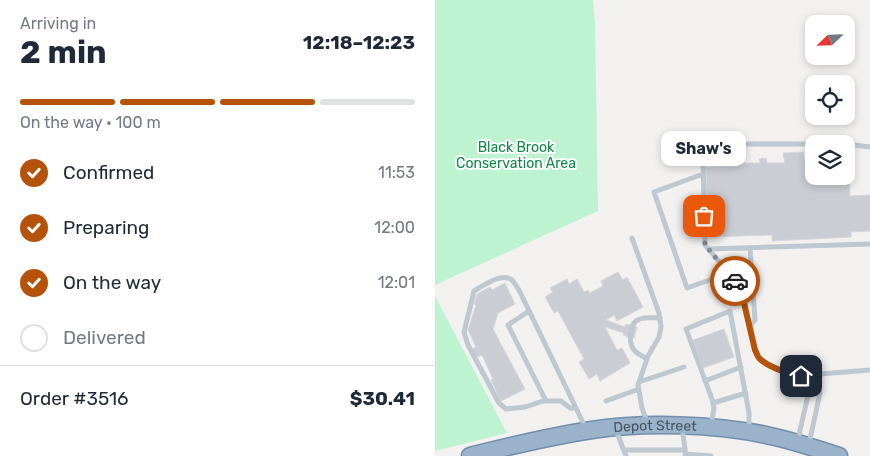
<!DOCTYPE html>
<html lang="en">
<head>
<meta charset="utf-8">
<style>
	:root { --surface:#fff; --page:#f6f6f7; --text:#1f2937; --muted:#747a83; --line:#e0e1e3; --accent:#b45309 }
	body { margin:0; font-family:Rubik,sans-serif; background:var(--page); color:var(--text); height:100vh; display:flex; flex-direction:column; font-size:19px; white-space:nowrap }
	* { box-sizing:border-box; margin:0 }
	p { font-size:16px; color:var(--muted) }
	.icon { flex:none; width:28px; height:28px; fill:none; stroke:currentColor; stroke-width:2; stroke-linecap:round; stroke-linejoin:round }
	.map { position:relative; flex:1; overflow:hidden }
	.drawer { display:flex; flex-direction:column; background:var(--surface); width:435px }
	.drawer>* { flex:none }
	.needle { width:32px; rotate:247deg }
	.tools { position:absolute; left:370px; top:15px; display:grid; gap:10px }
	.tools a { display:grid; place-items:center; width:50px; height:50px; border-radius:10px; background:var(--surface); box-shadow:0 2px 8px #0003; font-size:25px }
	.pin { position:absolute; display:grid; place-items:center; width:42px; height:42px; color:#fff; margin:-21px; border-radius:10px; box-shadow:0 2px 8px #0006 }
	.courier { position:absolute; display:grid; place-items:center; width:50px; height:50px; margin:-25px; border:4px solid #b45309; border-radius:50%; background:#fff; color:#222; box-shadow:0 1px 6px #0007 }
	.bubble { position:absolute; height:35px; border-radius:10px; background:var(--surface); box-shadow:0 2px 8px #0003; font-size:16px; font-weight:700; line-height:35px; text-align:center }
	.headline em { font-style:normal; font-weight:700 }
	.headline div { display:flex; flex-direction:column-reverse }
	.headline { display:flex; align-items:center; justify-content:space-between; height:85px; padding:0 20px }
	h1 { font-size:32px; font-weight:700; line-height:38px }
	.bar { display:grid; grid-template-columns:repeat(4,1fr); gap:8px 5px; align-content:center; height:60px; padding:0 20px }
	.bar i { height:6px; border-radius:4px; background:var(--line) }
	.bar .active { background:var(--accent) }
	.bar p { grid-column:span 4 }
	.line { display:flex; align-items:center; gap:12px; padding:0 20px; border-top:1px solid var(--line) }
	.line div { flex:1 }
	ol { padding:0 20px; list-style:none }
	li { display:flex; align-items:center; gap:15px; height:55px }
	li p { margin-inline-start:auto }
	li .icon { padding:5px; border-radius:50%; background:var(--accent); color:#fff; stroke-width:4 }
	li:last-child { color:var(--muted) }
	li i { width:28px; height:28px; border:2px solid var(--line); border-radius:50% }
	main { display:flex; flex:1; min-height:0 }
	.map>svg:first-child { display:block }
	.green { fill:#bdf3d1 }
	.building { fill:#cacdd3; stroke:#d4d7dc }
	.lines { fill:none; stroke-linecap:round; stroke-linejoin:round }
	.trunk-casing { stroke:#708eae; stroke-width:19 }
	.service { stroke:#bdc8d1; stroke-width:5 }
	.trunk { stroke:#9ab2ca; stroke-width:16 }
	.done { stroke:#838b92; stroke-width:5; stroke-dasharray:0 9 }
	.route { stroke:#b45309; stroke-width:6 }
	.labels { text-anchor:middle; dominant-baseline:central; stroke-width:4; stroke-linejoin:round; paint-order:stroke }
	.park-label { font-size:14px; fill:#10884b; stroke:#fff }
	.street-label { font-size:14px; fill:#475460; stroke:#fff }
</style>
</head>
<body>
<main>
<section class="drawer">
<div class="headline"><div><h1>2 min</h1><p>Arriving in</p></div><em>12:18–12:23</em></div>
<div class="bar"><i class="active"></i><i class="active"></i><i class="active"></i><i></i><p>On the way · 100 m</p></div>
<ol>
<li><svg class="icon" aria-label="check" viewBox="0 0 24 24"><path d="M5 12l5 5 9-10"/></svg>Confirmed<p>11:53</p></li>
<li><svg class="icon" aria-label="check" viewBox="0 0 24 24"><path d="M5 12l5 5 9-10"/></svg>Preparing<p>12:00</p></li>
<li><svg class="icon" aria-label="check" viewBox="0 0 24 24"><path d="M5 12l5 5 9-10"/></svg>On the way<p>12:01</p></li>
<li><i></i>Delivered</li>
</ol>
<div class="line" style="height:65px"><div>Order #3516</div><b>$30.41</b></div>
</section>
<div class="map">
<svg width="435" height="456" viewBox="0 0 435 456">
	<rect width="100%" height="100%" fill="#f3f0f0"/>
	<!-- green -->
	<path class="green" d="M 0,0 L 158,0 L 160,23 L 163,211 L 0,285 Z
		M 0,296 L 72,433 L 0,451 Z"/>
	<!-- building -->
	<path class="building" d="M 368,152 L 369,159 L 379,159 L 379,176 L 411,176 L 411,153 L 416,155 L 414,160 L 415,196 L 435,195 L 435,231 L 416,232 L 416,237 L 337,241 L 337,235 L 273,237 L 271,167 L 303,166 L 303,163 L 325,163 L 324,159 L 331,158 L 332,163 L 350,163 L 348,153 Z
		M 183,272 L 188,280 L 192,277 L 208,307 L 182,321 L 179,315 L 171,320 L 190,327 L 191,324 L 202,327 L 199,338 L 188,335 L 189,333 L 170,327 L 182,350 L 187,348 L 195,363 L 165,381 L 162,374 L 154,379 L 144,362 L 149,359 L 123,311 L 119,313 L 110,297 L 118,292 L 115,288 L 132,279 L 134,284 L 142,279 L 149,292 L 153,290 L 155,293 L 168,286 L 166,281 Z
		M 70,283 L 80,304 L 63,313 L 58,329 L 90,389 L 66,401 L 56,380 L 58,379 L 47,355 L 41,357 L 37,349 L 41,347 L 33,330 L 41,305 L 39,304 L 42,294 L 55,287 L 57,290 Z
		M 289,329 L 299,357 L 268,368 L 258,340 Z"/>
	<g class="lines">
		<defs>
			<g id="trunk">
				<path id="s1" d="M 35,456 C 75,446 116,436 157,430 C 209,422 280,424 331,435 C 356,440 380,448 404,456"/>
			</g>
		</defs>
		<!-- trunk casing -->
		<use href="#trunk" class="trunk-casing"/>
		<!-- service -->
		<path class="service" d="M 379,144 L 295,144 L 275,150 L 268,159 L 270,245 L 305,286 L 320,350 L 324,358 L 333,364 L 360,376 L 435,370
			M 411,144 L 435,147
			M 268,174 L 219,192 L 252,288 L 294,273
			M 197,238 L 224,313 L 226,327 L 224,337 L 213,356 L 203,385 L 207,408 L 213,424
			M 273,249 L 435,244
			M 94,311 L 73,325 L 111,401
			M 315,326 L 320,320 L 315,248
			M 212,359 C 208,356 202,354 199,350 C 193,342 194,322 205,319 C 211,317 218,318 225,318
			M 270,381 L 306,367
			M 204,382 L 249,367
			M 171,401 L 204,389
			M 278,403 L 311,393
			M 141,408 L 135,408 L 126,401 L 108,401 L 90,407 L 71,409 L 64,403 L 33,345 L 29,332 L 39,291 C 48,286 66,272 77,280 C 79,282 82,287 84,290 L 141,408 L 151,429
			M 276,426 L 279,408 L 277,399 L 251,329 L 295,311 L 314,413 L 314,429
			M 247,427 L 251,456
			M 181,430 L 191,456
			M 363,439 L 374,391 L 381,384
			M 374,444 L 385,393 L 381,384 L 381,374
			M 189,450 L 250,450
			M 250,454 L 276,456"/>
		<!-- trunk -->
		<use href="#trunk" class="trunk"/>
	</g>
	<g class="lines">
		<!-- done -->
		<path class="done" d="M 269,216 L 270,245 L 300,281"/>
		<!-- route -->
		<path class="route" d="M 300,281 L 305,286 L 320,350 C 322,353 322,356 324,358 C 331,366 357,376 366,376"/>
	</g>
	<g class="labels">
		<!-- park labels -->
		<g class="park-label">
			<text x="81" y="147">Black Brook<tspan x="81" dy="16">Conservation Area</tspan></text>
		</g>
		<!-- street labels -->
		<g class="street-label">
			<text stroke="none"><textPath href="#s1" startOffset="188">Depot Street</textPath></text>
		</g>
	</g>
</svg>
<div class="tools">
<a><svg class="needle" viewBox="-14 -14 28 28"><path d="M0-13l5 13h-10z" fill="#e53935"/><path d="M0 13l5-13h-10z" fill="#747a83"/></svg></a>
<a><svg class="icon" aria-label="locate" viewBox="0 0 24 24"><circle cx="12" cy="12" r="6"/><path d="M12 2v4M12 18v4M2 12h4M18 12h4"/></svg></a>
<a><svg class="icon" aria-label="layers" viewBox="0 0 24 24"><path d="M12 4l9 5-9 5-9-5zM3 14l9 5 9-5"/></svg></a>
</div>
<div class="pin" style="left:269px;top:216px;background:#ea580c"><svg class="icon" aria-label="bag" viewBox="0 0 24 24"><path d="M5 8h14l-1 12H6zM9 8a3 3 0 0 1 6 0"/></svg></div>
<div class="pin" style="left:366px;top:376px;background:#1f2937"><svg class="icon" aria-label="home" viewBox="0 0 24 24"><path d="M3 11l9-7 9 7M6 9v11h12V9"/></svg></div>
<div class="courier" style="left:300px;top:281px"><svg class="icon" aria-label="car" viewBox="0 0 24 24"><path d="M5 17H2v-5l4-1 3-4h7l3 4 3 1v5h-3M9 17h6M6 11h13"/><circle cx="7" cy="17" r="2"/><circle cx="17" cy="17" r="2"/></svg></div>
<div class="bubble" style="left:226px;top:131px;width:85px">Shaw's</div>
</div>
</main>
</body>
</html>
